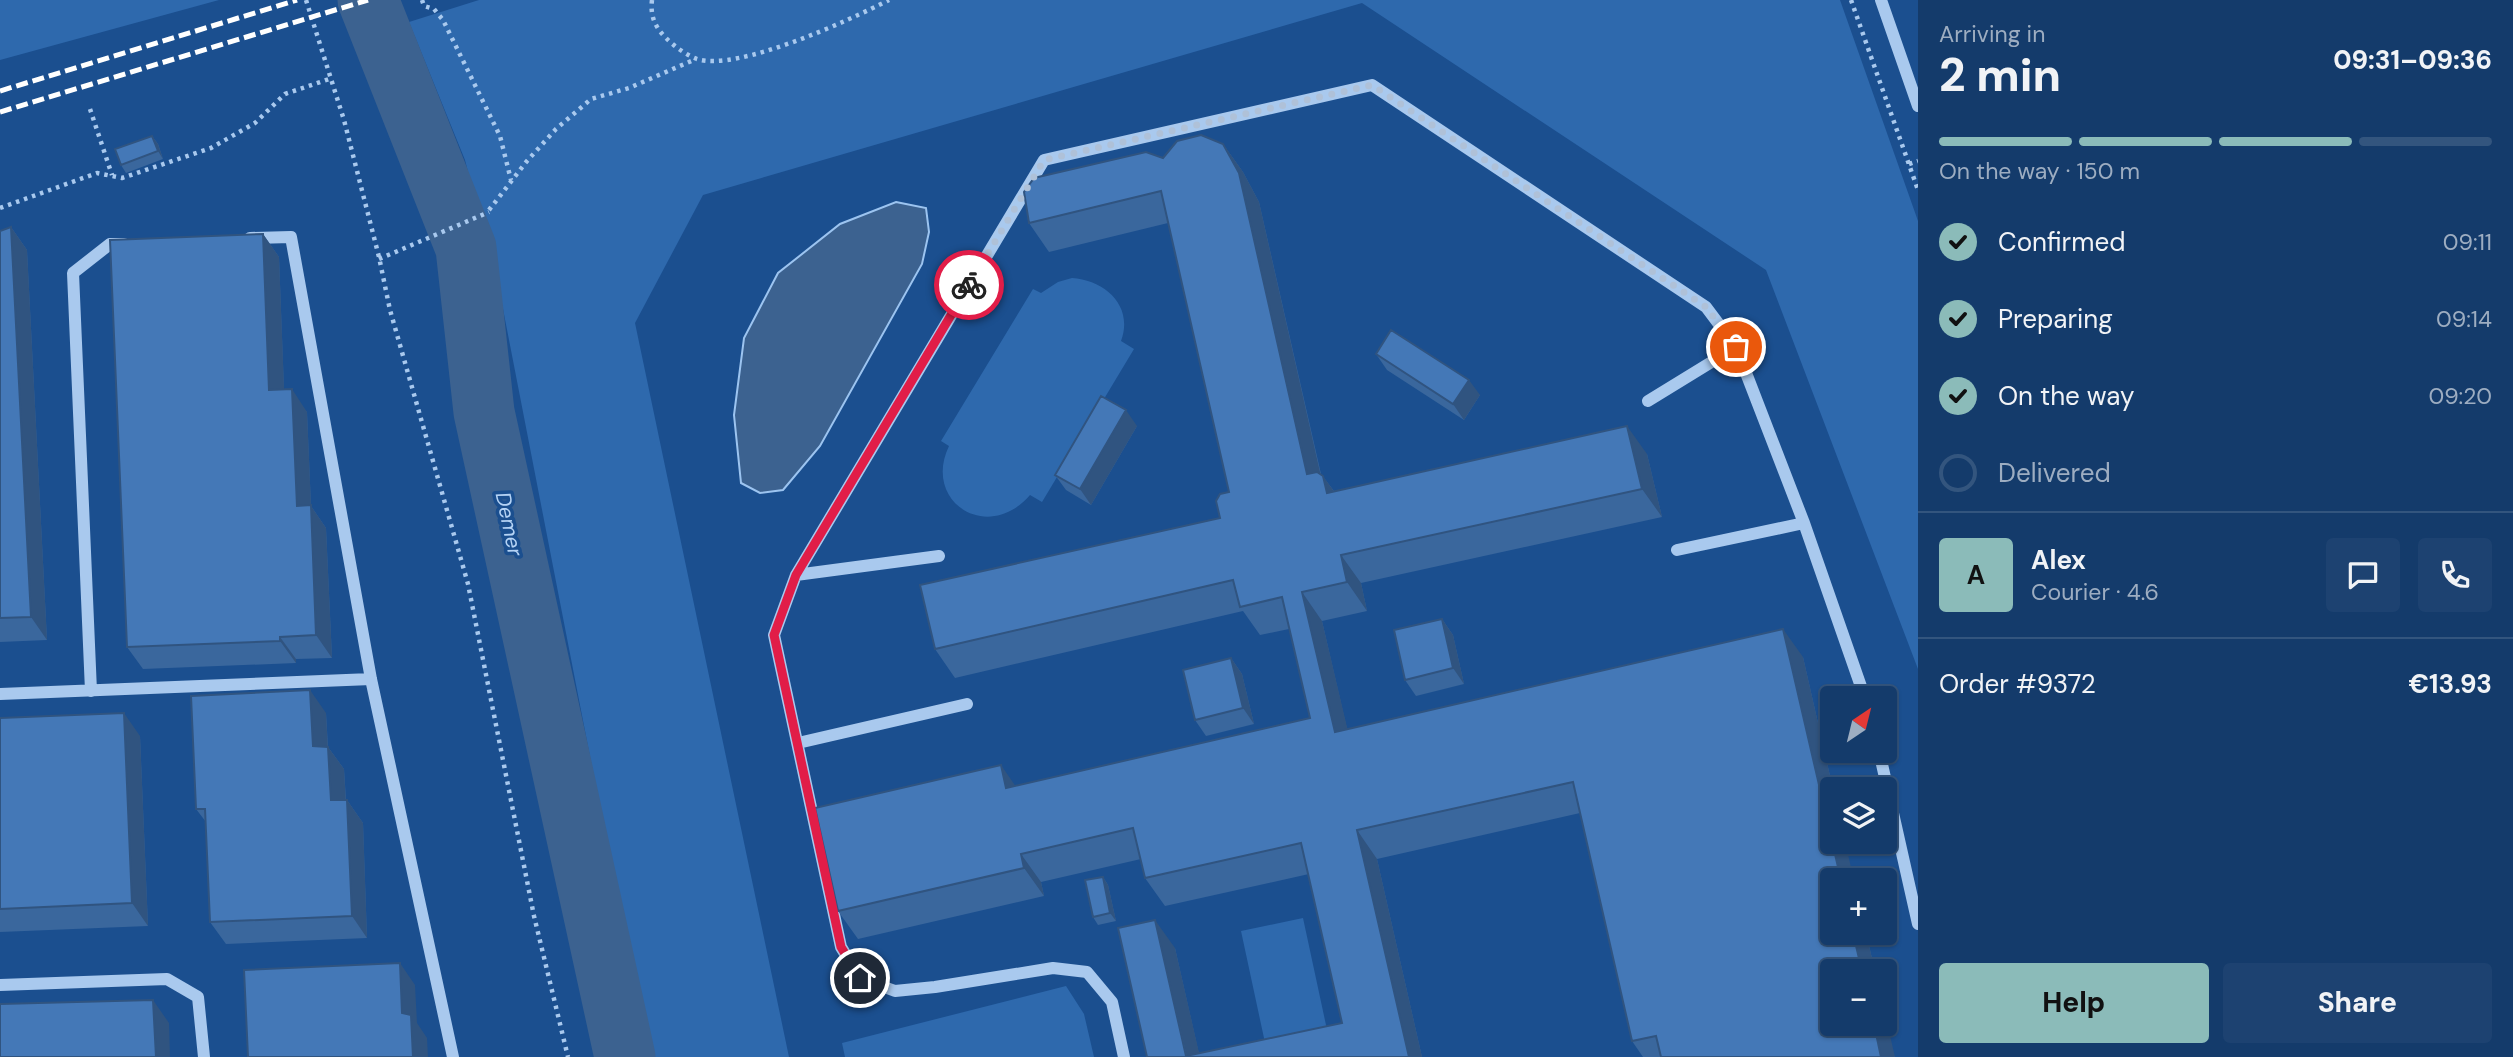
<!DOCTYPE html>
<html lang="en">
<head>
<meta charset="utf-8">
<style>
	:root { --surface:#143b6b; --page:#1d4271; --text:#f1f3f6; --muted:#9dadc1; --line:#33557e; --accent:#8bbbb9 }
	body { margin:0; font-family:"DM Sans",sans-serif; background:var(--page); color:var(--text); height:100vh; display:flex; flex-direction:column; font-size:26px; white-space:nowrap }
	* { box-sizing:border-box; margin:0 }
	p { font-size:23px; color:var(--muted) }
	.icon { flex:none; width:38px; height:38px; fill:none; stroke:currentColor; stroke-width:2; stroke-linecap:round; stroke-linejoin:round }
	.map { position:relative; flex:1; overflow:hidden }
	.panel { display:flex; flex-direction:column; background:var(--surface); width:595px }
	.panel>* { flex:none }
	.needle { width:46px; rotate:35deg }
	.fabs { position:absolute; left:1820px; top:686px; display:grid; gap:14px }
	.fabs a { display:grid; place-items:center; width:77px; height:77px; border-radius:7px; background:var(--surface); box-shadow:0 2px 5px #0004,0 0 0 2px var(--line); font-size:35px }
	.pin { position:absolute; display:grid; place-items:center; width:60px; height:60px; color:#fff; margin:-30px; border:4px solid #fff; border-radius:50%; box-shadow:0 2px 7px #0007 }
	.courier { position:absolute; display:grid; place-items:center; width:70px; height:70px; margin:-35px; border:5px solid #e11d48; border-radius:50%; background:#fff; color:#222; box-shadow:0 2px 9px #0007 }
	.overview em { font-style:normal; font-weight:800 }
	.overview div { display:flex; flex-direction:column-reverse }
	.overview { display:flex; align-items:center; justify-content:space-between; height:119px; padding:0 21px }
	h1 { font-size:46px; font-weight:800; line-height:52px }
	.bar { display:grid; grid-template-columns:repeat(4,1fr); gap:10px 7px; align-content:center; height:84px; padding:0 21px }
	.bar i { height:9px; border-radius:5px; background:var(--line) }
	.bar .on { background:var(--accent) }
	.bar p { grid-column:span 4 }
	.line { display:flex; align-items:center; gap:18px; padding:0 21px; border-top:2px solid var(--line) }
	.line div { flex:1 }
	.round { display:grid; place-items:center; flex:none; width:74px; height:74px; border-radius:7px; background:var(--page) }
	ol { padding:0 21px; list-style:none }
	li { display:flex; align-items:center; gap:21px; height:77px }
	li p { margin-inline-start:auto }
	li .icon { padding:7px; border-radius:50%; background:var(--accent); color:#111; stroke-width:4 }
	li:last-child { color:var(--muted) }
	li i { width:38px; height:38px; border:4px solid var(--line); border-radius:50% }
	.primary-button { display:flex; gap:14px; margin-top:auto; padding:14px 21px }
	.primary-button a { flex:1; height:80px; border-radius:7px; background:var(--accent); color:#111; font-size:28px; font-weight:800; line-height:80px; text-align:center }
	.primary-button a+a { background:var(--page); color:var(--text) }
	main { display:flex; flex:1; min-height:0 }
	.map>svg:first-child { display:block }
	.green { fill:#2e69ad }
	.water { fill:#3c6290; stroke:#9cc4f0; stroke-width:2 }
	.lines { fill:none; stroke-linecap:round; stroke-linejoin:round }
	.river { stroke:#3c6290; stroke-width:61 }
	.path { stroke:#a9c9ee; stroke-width:4.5; stroke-dasharray:3.5 5; stroke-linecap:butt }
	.minor { stroke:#a9c9ee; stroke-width:12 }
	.rail { stroke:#fff; stroke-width:5; stroke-dasharray:12 5; stroke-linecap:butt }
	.wall { fill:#3a679d }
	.shaded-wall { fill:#305480 }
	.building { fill:#4478b7; stroke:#305480; stroke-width:2 }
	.done { stroke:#afc1d8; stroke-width:7; stroke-dasharray:0 12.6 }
	.route { stroke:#e11d48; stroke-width:9 }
	.labels { text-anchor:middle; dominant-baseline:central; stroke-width:7; stroke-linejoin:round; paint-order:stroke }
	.water-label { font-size:21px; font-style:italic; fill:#b5d3f5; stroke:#1b4f8f }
</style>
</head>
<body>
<main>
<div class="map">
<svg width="1918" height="1057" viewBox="0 0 1918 1057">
	<rect width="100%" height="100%" fill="#1b4f8f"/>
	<!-- green -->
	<path class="green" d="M 0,0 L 219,0 L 0,60 Z
		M 479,0 L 1840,0 L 1918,221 L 1918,669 L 1766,270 L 1362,3 L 703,195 L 635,323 L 789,1057 L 654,1057 L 621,916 L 503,309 L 465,160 L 409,22 Z
		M 1072,278 C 1105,280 1134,306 1121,341 L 1134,349 L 1042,502 L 1030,495 C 988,544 922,502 949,446 L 941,441 L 1033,289 L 1041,293 L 1058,282 Z
		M 1303,918 L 1329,1039 L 1267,1052 L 1241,931 Z
		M 1066,986 L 1084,1014 L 1094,1057 L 845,1057 L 842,1043 Z"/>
	<!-- water -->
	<path class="water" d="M 896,202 L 926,208 L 929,232 L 922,264 L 820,446 L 783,490 L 760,493 L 741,483 L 734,415 L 744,338 L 778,273 L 840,224 Z"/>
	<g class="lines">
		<!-- river -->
		<path class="river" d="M 368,0 L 466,248 L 484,412 L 625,1057"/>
		<!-- path -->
		<path class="path" d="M 306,0 L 344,120 L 379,257 L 390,310 L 468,584 L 534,916 L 568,1057
			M 422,0 L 424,6 L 434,9 L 443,20 L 500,136 L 511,180
			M 652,0 C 650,16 655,27 666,38 C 674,46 686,55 697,59 C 737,72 850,20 889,0
			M 1851,0 L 1918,190
			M 90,109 L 112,175
			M 1909,164 L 1918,161
			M 0,208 L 97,173 L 122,178 L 211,148 L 255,123 L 285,94 L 332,78
			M 489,210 L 527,161 L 556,129 L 591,99 L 629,88 L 696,59
			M 379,259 L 489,212"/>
		<!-- minor -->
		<path class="minor" d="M 1881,0 L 1918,106
			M 250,238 L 291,237 L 371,679 L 453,1057
			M 1648,401 L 1736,347
			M 1677,550 L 1804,523
			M 796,575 L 939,556
			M 91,691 L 73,273 L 110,244 L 124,244
			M 0,694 L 371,679
			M 798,743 L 967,704
			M 1879,751 L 1918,924
			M 0,985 L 167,979 L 198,997 L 204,1057
			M 1124,1057 L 1112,1002 L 1087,972 L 1053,968 L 935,987 L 895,991 L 860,978 L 841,947 L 774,635 L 796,575 L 1044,160 L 1372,85 L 1706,307 L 1736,347 L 1804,523 L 1865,698"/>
		<!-- rail -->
		<path class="rail" d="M 0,91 L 297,0
			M 0,112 L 368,0"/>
	</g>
	<!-- wall -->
	<path class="wall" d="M 152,136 L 158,144 L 163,159 L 126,173 L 121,165 Z
		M 1223,144 L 1243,172 L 1259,202 L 1321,474 L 1334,491 L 1647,454 L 1662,517 L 1361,583 L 1367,611 L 1322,621 L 1347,729 L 1803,657 L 1833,789 L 1832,789 L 1832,933 L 1866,933 L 1875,971 L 1832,971 L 1895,1057 L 1643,1057 L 1632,1041 L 1580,813 L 1377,859 L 1422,1057 L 1147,1057 L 1175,948 L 1199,1054 L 1342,1023 L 1309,874 L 1165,906 L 1145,878 L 1141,859 L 1041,882 L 1044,896 L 858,939 L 838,911 L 1015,786 L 1310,718 L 1289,629 L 1260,635 L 1243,611 L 955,678 L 935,649 L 1220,518 L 1229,492 L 1168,223 L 1049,252 L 1029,223 L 1163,158 Z
		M 11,227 L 27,250 L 47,640 L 0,642 L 0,231 Z
		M 263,234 L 279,257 L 284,390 L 307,412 L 311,506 L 326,528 L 332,658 L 296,659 L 296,663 L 143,669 L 127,647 Z
		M 1376,354 L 1480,395 L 1464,420 L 1387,370 Z
		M 1137,426 L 1091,505 L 1066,490 L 1055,475 Z
		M 1442,619 L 1453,635 L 1464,684 L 1416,696 L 1405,680 Z
		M 1231,658 L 1242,674 L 1254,724 L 1206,736 L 1195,720 Z
		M 326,713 L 328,747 L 344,769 L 346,800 L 347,800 L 363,823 L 367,938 L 226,944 L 210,922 L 206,822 L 196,809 Z
		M 0,718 L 140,736 L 148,926 L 0,932 Z
		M 1103,877 L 1108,885 L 1116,921 L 1098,925 L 1093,917 Z"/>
	<!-- shaded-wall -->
	<path class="shaded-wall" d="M 152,136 L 158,144 L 163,159 L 158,151 Z
		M 1223,144 L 1243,172 L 1259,202 L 1327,503 L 1307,474 Z
		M 11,227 L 27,250 L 47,640 L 31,617 Z
		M 263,234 L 279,257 L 285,413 L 269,390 Z
		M 1469,380 L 1480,395 L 1464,420 L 1453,404 Z
		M 292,389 L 307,412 L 311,506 L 326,528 L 332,658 L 316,635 L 297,506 Z
		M 1126,410 L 1137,426 L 1091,505 L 1080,489 Z
		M 1627,426 L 1647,454 L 1662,517 L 1642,489 Z
		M 1323,476 L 1343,504 L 1327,493 Z
		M 1341,555 L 1361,583 L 1367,611 L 1347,582 Z
		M 1302,592 L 1322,621 L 1355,761 L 1335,732 Z
		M 1442,619 L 1453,635 L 1464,684 L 1453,668 Z
		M 1783,629 L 1803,657 L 1833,789 L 1832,789 L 1832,842 L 1845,842 L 1854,880 L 1841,880 Z
		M 280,637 L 296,659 L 296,663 L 280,641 Z
		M 1231,658 L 1242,674 L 1254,724 L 1243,708 Z
		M 310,690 L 326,713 L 329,769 L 313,746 Z
		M 124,713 L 140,736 L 148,926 L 132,903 Z
		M 328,747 L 344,769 L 347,822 L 331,800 Z
		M 1001,765 L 1021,794 L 1006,788 Z
		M 347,800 L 363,823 L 367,938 L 352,916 Z
		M 1357,830 L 1377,859 L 1422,1057 L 1409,1057 Z
		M 1021,854 L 1041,882 L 1044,896 L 1024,868 Z
		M 1103,877 L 1108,885 L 1116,921 L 1110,913 Z
		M 1155,920 L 1175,948 L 1200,1057 L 1187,1057 Z
		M 1853,933 L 1866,933 L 1875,971 L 1862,971 Z
		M 400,963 L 415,985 L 417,1023 L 427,1038 L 428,1057 L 413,1057 L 402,1013 Z
		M 153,1000 L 169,1023 L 170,1057 L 156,1057 Z
		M 1885,1014 L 1895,1057 L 1881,1057 L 1874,1024 L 1885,1024 Z"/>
	<!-- building -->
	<path class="building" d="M 1201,135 L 1223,144 L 1239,173 L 1307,474 L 1317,472 L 1323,476 L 1327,493 L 1627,426 L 1642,489 L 1341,555 L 1347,582 L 1302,592 L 1335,732 L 1783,629 L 1841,880 L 1832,880 L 1832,933 L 1853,933 L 1862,971 L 1832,971 L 1832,1024 L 1874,1024 L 1881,1057 L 1661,1057 L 1656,1036 L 1632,1041 L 1573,782 L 1357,830 L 1409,1057 L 1147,1057 L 1118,928 L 1155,920 L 1186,1056 L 1342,1023 L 1301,843 L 1145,878 L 1133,828 L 1021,854 L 1024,868 L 838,911 L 815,808 L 1001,765 L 1006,788 L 1310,718 L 1282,597 L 1240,607 L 1233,580 L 935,649 L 920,585 L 1220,518 L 1216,501 L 1220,494 L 1229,492 L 1161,191 L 1029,223 L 1024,192 L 1034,178 L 1146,152 L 1163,158 L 1177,141 Z
		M 152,136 L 158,151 L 121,165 L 115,149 Z
		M 11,227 L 31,617 L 0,618 L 0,231 Z
		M 263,234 L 269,390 L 292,389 L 297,506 L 311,505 L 316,635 L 280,637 L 280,641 L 127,647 L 110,240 Z
		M 1391,330 L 1469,380 L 1453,404 L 1376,354 Z
		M 1101,396 L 1126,410 L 1080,489 L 1055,475 Z
		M 1442,619 L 1453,668 L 1405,680 L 1394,630 Z
		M 1231,658 L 1243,708 L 1195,720 L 1183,670 Z
		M 310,690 L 313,746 L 328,747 L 331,800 L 347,800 L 352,916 L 210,922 L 205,809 L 196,809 L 191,696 Z
		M 124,713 L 132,903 L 0,909 L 0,718 Z
		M 1103,877 L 1110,913 L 1093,917 L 1085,880 Z
		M 400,963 L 402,1013 L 411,1015 L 413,1057 L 248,1057 L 244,970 Z
		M 153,1000 L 156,1057 L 0,1057 L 0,1004 Z"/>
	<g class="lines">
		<!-- done -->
		<path class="done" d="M 969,285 L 1044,160 L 1372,85 L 1706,307 L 1736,347"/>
		<!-- route -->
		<path class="route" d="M 860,978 L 841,947 L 774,635 L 796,575 L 969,285"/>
	</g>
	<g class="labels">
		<!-- water labels -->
		<g class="water-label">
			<text transform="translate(509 524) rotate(78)">Demer</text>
		</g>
	</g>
</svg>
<div class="fabs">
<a><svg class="needle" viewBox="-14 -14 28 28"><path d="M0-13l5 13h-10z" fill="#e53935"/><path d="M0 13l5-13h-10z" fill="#9dadc1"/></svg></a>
<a><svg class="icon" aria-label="layers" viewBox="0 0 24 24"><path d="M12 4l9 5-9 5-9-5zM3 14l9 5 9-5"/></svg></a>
<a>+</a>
<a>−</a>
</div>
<div class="pin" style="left:1736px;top:347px;background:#ea580c"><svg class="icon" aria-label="bag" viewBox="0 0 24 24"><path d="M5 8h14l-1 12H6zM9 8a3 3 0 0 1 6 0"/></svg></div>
<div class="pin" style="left:860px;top:978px;background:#1f2937"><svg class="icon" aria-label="home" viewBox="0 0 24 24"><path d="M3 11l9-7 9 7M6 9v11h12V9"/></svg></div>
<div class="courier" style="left:969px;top:285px"><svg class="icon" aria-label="bike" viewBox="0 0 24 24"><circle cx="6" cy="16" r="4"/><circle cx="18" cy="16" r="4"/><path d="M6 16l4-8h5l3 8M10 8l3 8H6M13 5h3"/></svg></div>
</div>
<section class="panel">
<div class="overview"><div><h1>2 min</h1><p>Arriving in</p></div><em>09:31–09:36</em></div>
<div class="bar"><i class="on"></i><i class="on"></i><i class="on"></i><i></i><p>On the way · 150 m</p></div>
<ol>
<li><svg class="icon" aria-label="check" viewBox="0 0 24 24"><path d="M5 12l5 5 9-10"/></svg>Confirmed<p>09:11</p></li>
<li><svg class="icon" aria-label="check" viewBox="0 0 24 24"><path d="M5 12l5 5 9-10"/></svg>Preparing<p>09:14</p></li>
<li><svg class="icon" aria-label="check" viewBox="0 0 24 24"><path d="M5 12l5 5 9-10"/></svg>On the way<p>09:20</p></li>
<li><i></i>Delivered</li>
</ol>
<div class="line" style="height:126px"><b class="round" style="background:var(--accent);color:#111">A</b><div><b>Alex</b><p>Courier · 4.6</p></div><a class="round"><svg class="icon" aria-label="chat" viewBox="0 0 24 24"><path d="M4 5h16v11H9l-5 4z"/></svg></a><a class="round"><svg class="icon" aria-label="phone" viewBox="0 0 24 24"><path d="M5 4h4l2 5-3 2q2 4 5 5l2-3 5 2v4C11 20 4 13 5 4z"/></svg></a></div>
<div class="line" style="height:91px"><div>Order #9372</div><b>€13.93</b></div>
<div class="primary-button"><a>Help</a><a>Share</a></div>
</section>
</main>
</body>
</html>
